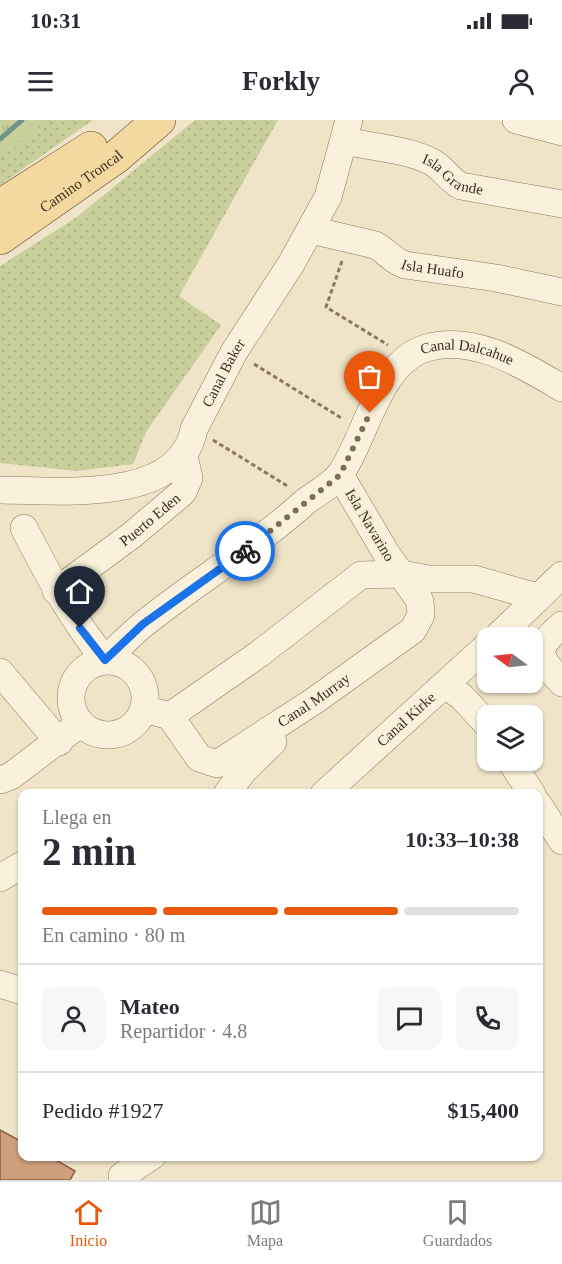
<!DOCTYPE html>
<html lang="es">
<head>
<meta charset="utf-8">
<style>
	:root { --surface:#fff; --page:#f7f7f7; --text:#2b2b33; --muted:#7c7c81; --line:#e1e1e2; --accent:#ea580c }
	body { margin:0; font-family:Georgia,serif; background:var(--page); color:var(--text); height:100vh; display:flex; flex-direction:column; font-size:22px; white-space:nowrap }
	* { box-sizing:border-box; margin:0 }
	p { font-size:20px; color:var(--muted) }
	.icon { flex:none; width:33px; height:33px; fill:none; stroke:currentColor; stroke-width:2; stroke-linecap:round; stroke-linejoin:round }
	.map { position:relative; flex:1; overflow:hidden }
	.details { position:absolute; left:18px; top:669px; width:525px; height:372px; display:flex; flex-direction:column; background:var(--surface); border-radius:12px; box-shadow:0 2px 4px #0004 }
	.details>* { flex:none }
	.needle { width:39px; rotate:285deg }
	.fabs { position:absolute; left:477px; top:507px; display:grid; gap:12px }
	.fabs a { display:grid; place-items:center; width:66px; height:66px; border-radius:12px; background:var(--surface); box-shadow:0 2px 4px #0004; font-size:30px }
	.pin { position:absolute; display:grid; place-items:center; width:51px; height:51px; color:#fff; margin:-62px -26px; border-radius:50% 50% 50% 0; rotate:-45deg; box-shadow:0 0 6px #0007 }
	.pin .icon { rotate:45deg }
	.courier { position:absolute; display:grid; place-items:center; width:60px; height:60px; margin:-30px; border:4px solid #1a73e8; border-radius:50%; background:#fff; color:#222; box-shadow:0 2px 8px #0007 }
	.summary em { font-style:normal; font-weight:800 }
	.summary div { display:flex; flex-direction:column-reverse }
	.summary { display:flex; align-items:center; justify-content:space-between; height:102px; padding:0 24px }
	h1 { font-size:39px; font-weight:800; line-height:45px }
	.bar { display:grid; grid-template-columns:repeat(4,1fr); gap:9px 6px; align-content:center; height:72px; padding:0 24px }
	.bar i { height:8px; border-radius:4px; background:var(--line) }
	.bar .on { background:var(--accent) }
	.bar p { grid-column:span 4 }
	.line { display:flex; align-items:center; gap:15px; padding:0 24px; border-top:2px solid var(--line) }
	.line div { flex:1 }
	.round { display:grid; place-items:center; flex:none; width:63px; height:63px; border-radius:12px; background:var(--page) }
	.status { display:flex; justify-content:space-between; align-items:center; height:42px; padding:0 30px; background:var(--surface); direction:ltr }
	.status svg { height:16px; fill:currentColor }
	header { display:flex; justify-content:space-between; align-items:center; height:78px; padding:0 24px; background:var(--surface); font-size:27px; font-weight:800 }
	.tabs { display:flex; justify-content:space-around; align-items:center; height:84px; border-top:2px solid var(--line); background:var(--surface); font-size:16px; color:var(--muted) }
	.tabs a { display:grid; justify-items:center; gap:3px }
	.tabs .on { color:var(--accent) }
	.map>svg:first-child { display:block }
	.grass { fill:url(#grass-dots) }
	.park { fill:url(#park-tufts) }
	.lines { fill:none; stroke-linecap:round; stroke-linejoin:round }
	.stream { stroke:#6f938a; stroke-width:5 }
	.building { fill:#cf9f7d; stroke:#8d5f41; stroke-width:1.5 }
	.minor-casing { stroke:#8d765c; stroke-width:28 }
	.major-casing { stroke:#5b4430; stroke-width:34 }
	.path { stroke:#8d765c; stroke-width:3; stroke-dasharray:4.5 3; stroke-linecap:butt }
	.minor { stroke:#faf1dc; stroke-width:27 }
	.major { stroke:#f3d9a0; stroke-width:33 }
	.done { stroke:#7c6e5b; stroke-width:6; stroke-dasharray:0 10.8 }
	.route { stroke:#1a73e8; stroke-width:8 }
	.labels { text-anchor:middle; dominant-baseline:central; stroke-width:4.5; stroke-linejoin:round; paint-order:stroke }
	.street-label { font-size:15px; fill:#3d2e20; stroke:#f7eed8 }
</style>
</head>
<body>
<div class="status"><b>10:31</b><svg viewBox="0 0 49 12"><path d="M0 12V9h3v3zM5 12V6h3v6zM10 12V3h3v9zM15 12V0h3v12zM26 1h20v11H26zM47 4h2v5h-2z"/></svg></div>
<header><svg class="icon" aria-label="menu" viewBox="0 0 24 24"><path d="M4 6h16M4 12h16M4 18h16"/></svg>Forkly<svg class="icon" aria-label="person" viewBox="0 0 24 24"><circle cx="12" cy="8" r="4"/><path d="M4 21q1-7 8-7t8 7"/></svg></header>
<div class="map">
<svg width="562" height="1060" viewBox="0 0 562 1060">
	<defs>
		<pattern id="grass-dots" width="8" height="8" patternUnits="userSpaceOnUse" patternTransform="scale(1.5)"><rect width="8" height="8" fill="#c9cf9b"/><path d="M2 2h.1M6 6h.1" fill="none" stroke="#aeb285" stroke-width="1.8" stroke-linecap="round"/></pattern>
		<pattern id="park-tufts" width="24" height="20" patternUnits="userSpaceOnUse" patternTransform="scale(1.5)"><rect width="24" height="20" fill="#c9cf9b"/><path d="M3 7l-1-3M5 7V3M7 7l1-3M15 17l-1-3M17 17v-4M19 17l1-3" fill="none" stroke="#aeb285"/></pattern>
	</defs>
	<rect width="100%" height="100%" fill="#f0e4c8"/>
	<!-- grass -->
	<path class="grass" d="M 0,0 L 93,0 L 0,65 Z
		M 195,0 L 278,0 L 179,176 L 221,205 L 146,312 L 133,344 L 77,351 L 0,343 L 0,146 L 77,97 Z"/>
	<!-- park -->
	<path class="park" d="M 0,0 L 49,0 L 0,39 Z"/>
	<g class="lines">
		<!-- stream -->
		<path class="stream" d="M 0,19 L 22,0"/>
	</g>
	<!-- building -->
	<path class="building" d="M 0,1010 L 22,1022 L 22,1036 L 49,1036 L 75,1051 L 70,1060 L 0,1060 Z"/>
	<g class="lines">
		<defs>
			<g id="minor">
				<path d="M 516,0 L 562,12"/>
				<path id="s1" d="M 344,21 C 372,27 407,29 432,42 C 443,48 448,59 461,66 L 562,84"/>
				<path id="s2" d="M 311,110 L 375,125 C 387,131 391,140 405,145 L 496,158 L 562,172"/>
				<path id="s3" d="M 0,370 C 56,370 180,385 194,309 L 234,232 L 291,144 L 328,77 L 349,0"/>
				<path id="s4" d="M 24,408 C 48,455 72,499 105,540 C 118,528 131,514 145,503 C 197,461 255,427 305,382 C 316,373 333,365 341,353 C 366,317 378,243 426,228 C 474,214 523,245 562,268"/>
				<path id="s5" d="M 56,471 L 132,415 L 183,372 L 189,358 L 184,336"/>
				<path d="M 562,505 C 533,530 538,536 562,563"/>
				<path d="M 496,518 L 562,455"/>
				<circle cx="108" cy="578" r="37"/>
				<path d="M 0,552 L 59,622"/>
				<path d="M 446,565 L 462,577 L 488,605"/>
				<path d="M 144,589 L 170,596 L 259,534 L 361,455 L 401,454 L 429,459 L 474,459 L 537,477"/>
				<path id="s6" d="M 170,596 L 199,638 L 217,644 L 314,581 L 413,510 L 421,495 L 420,481 L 386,433 L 340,355"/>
				<path d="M 510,640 L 532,674"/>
				<path d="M 0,660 L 11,656 L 81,603"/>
				<path d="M 227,674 L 243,651 L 273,622"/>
				<path id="s7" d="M 324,674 L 488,525"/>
				<path d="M 538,684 L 562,721"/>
				<path d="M 0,758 L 22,745"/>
				<path d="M 0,864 L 22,871"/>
				<path d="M 122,1056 L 152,1036"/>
			</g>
			<g id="major">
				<path d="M 0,86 L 91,28"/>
				<path id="s8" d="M 0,118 L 116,37 L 159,0"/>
			</g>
		</defs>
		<!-- minor casing -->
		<use href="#minor" class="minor-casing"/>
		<!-- major casing -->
		<use href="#major" class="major-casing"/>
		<!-- path -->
		<path class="path" d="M 342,141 L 326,187 L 388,225
			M 254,244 L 343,299
			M 213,320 L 289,367"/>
		<!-- minor -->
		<use href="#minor" class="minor"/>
		<!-- major -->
		<use href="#major" class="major"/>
	</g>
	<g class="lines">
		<!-- done -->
		<path class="done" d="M 245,431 L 340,355 L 370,293"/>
		<!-- route -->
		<path class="route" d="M 80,508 L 105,540 L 143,504 L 245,431"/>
	</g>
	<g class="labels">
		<!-- street labels -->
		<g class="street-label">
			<text stroke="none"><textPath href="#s1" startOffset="116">Isla Grande</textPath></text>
			<text stroke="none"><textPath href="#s8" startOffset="99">Camino Troncal</textPath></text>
			<text stroke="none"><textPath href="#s2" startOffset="130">Isla Huafo</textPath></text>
			<text stroke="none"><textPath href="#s4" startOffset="654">Canal Dalcahue</textPath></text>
			<text stroke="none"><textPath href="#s3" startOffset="284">Canal Baker</textPath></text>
			<text stroke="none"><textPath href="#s5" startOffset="118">Puerto Eden</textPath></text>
			<text transform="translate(370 405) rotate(59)">Isla Navarino</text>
			<text stroke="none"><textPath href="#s6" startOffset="186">Canal Murray</textPath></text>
			<text stroke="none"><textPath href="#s7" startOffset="111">Canal Kirke</textPath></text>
		</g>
	</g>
</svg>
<div class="fabs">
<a><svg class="needle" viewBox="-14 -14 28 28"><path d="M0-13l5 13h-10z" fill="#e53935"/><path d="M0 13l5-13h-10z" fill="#7c7c81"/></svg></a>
<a><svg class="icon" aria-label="layers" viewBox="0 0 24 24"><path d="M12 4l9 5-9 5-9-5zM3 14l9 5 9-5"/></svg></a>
</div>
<div class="pin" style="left:370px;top:293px;background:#ea580c"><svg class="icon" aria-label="bag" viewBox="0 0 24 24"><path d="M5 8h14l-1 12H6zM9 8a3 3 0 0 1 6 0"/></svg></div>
<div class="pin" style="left:80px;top:508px;background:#1f2937"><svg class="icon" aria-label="home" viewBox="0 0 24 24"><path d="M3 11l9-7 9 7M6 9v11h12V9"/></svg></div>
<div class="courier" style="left:245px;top:431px"><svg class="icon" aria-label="bike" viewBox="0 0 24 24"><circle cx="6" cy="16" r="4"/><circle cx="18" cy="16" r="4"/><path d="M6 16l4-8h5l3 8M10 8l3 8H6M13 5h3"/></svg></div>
<section class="details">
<div class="summary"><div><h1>2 min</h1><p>Llega en</p></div><em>10:33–10:38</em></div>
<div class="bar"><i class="on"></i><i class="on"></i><i class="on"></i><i></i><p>En camino · 80 m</p></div>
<div class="line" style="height:108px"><a class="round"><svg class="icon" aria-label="person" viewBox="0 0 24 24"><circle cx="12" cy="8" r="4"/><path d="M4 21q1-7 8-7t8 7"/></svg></a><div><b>Mateo</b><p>Repartidor · 4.8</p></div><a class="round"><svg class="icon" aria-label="chat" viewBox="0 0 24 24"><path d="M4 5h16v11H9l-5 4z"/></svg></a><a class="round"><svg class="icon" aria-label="phone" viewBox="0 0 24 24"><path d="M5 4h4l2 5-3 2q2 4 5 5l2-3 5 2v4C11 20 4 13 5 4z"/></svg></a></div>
<div class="line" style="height:78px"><div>Pedido #1927</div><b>$15,400</b></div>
</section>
</div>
<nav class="tabs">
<a class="on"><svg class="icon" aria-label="home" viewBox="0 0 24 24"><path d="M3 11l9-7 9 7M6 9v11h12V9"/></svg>Inicio</a>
<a><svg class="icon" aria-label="map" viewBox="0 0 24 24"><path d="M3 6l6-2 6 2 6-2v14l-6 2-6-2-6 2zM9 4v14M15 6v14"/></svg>Mapa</a>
<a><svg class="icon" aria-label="saved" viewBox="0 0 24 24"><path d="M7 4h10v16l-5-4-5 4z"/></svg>Guardados</a>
</nav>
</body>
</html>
